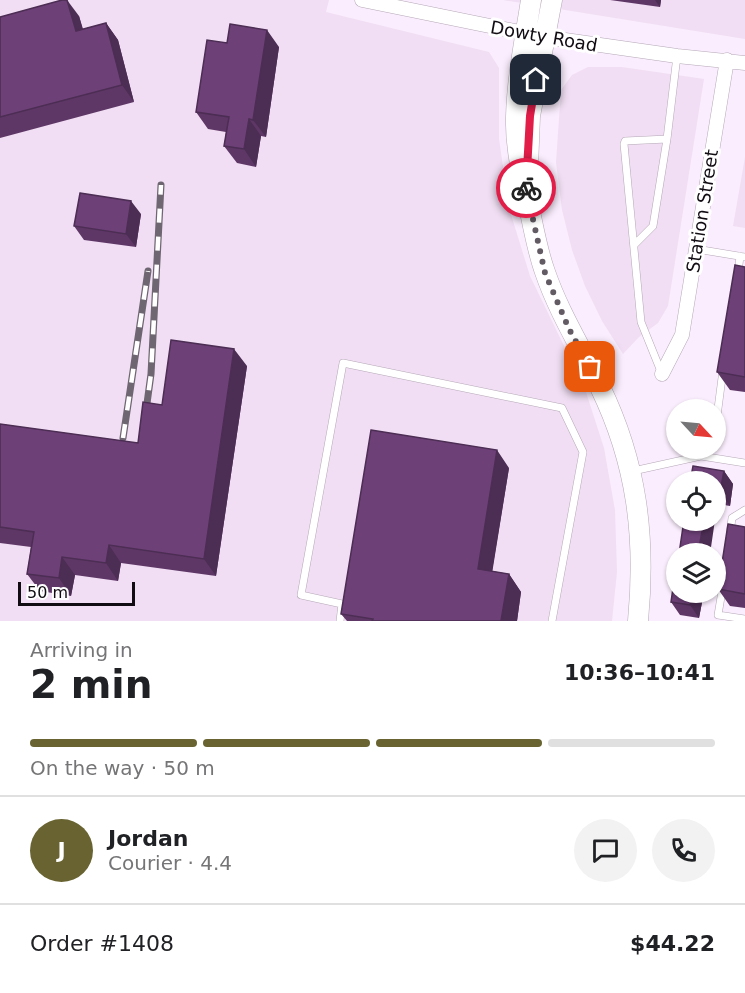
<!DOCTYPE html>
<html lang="en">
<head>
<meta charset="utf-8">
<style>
	:root { --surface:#fff; --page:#f2f2f2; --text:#202124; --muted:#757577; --line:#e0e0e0; --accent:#686330 }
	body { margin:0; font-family:"DejaVu Sans",sans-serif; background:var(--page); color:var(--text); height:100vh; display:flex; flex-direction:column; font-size:22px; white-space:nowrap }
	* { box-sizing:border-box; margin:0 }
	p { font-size:20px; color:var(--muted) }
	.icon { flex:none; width:33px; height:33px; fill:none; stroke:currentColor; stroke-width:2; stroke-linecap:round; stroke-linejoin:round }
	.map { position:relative; height:621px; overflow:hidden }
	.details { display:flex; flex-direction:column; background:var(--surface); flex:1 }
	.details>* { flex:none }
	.needle { width:39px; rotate:116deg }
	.tools { position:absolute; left:666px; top:399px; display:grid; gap:12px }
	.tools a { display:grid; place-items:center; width:60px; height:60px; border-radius:50%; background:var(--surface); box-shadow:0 2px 4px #0004; font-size:30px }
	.scale { position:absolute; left:18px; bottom:15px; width:117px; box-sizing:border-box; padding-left:6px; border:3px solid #110c12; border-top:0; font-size:16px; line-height:21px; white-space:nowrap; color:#110c12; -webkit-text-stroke:4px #fff; paint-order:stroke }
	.pin { position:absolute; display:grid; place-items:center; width:51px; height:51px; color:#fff; margin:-26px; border-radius:12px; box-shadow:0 3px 9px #0006 }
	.courier { position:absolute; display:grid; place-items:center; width:60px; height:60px; margin:-30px; border:4px solid #e11d48; border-radius:50%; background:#fff; color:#222; box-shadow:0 2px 8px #0007 }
	.headline em { font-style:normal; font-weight:700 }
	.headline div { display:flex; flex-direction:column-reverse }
	.headline { display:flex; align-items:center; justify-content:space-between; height:102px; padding:0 30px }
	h1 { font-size:39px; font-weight:700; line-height:45px }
	.bar { display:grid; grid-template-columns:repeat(4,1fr); gap:9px 6px; align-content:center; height:72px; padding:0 30px }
	.bar i { height:8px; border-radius:4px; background:var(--line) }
	.bar .current { background:var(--accent) }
	.bar p { grid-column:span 4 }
	.line { display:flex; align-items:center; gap:15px; padding:0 30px; border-top:2px solid var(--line) }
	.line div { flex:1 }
	.round { display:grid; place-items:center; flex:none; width:63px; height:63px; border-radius:32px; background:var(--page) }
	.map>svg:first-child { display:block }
	.built { fill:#f1def4 }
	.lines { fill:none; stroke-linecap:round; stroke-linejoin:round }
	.lane-casing { stroke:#b5a8b7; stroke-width:8 }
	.street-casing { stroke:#b5a8b7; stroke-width:15 }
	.secondary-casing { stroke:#b5a8b7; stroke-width:21 }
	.lane { stroke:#fff; stroke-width:7 }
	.street { stroke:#fff; stroke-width:14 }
	.secondary { stroke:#fff; stroke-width:20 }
	.rail-casing { stroke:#6e6670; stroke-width:7 }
	.rail { stroke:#fff; stroke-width:4.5; stroke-dasharray:14; stroke-linecap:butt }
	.wall { fill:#5e3766 }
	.shaded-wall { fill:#4c2d53 }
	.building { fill:#6d4077; stroke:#4c2d53; stroke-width:1.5 }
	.done { stroke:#635b64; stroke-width:6; stroke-dasharray:0 10.8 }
	.route { stroke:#e11d48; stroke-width:8 }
	.labels { text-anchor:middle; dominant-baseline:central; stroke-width:6; stroke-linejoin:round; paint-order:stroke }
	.street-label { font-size:18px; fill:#110c12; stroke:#fff }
</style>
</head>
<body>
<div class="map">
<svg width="745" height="621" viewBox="0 0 745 621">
	<rect width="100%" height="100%" fill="#faedfd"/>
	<!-- built -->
	<path class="built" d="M 0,0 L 329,0 L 326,12 L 489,52 L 499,68 L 499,139 L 509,208 L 530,276 L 585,389 L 604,448 L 615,510 L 617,572 L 612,621 L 0,621 Z
		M 503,0 L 745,0 L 745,39 Z
		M 588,67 L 622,67 L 704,79 L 668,306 L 658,323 L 639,337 L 623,354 L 602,321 L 585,286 L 572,250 L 562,210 L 556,162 L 561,90 L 572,75 Z
		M 745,157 L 745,228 L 733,226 Z"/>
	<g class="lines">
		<defs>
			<path id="lane" d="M 634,245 L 653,226 L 667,139
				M 696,249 L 745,257
				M 738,273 L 740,256
				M 662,374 L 641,322 L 624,144 L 625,141 L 667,139 L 677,56
				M 716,424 L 723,370
				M 633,471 L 701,456 L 745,463
				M 730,533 L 732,518 L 745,510
				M 723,585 L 718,615 L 745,619
				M 340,621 L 342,604 L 301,595 L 343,363 L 562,408 L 583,452 L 552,621"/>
			<path id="street" d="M 362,0 L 544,37 L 677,56 L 745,63
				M 662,374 L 682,335 L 727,60"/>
			<path id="secondary" d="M 531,0 C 525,39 517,78 516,117 C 515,147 522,173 528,202 C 533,225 537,250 545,272 C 559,313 582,349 600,387 C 637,463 646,537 638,621
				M 528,167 L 530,116 L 552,0"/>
		</defs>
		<!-- lane casing -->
		<use href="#lane" class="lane-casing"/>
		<!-- street casing -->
		<use href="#street" class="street-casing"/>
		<!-- secondary casing -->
		<use href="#secondary" class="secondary-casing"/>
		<!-- lane -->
		<use href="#lane" class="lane"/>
		<!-- street -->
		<use href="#street" class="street"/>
		<!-- secondary -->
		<use href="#secondary" class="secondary"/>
		<defs>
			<path id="rail" d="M 145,418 L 151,374 L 161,185
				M 123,438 L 148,271"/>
		</defs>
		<!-- rail casing -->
		<use href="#rail" class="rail-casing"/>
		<!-- rail -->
		<use href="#rail" class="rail"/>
	</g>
	<!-- wall -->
	<path class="wall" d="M 610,0 L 661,0 L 660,7 Z
		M 79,16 L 83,29 L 106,23 L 118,40 L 134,102 L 0,138 L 0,17 Z
		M 227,43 L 279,47 L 266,137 L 261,136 L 256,167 L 237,163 L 224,146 L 226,132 L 208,129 L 196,112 Z
		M 141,214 L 136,247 L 84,240 L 74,226 Z
		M 745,267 L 745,392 L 730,390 L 717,372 Z
		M 247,366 L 216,576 L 121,563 L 118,581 L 75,575 L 71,596 L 40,591 L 27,574 L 31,547 L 0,543 L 0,424 L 138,443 L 162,405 Z
		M 509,468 L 492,571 L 509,574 L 521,592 L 517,621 L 347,621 L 341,614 Z
		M 724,471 L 733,484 L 730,506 L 718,504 L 716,518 L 716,482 Z
		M 745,527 L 745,608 L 730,606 L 718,589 Z
		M 704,592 L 699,618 L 680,615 L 671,602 Z"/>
	<!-- shaded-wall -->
	<path class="shaded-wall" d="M 67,0 L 79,16 L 88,49 L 76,31 Z
		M 655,0 L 661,0 L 660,7 Z
		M 106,23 L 118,40 L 134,102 L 122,85 Z
		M 267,30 L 279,47 L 266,137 L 253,120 Z
		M 249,119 L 261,136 L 256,167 L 244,149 Z
		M 131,201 L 141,214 L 136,247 L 126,234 Z
		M 234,349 L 247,366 L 216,576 L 204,559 Z
		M 497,450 L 509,468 L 490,586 L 478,569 Z
		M 724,471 L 733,484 L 730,506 L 720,492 Z
		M 716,500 L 718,504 L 716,518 Z
		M 704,520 L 715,520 L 710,554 L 698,554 Z
		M 109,545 L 121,563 L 118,581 L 106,563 Z
		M 62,557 L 75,575 L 71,596 L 59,578 Z
		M 509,574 L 521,592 L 517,621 L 501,621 Z
		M 692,592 L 704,592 L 699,618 L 690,605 Z"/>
	<!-- building -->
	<path class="building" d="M 62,0 L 67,0 L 76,31 L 106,23 L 122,85 L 0,117 L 0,17 Z
		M 230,24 L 267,30 L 253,120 L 249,119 L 244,149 L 224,146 L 229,117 L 196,112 L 207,40 L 227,43 Z
		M 80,193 L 131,201 L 126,234 L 74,226 Z
		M 735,265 L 745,267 L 745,377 L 717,372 Z
		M 171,340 L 234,349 L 204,559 L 109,545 L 106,563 L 62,557 L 59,578 L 27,574 L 34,532 L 0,527 L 0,424 L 138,443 L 143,402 L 162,405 Z
		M 371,430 L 497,450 L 478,569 L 509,574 L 501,621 L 372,621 L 373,619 L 341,614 Z
		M 693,466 L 724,471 L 720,492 L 716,491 L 716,482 L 690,482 Z
		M 684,520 L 704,520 L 698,554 L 679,554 Z
		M 728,524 L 745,527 L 745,594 L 718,589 Z
		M 676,567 L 676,592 L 692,592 L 690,605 L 671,602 Z"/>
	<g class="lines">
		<!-- done -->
		<path class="done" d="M 526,188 L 545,273 L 569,329 L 590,367"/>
		<!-- route -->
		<path class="route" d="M 526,188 L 530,116 L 536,80"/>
	</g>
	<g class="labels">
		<!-- street labels -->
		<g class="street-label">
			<text transform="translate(544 36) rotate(10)">Dowty Road</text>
			<text transform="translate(702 211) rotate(-81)">Station Street</text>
		</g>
	</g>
</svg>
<div class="tools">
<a><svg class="needle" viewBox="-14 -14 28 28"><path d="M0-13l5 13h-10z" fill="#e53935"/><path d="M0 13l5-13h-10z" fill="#757577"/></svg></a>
<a><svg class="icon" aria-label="locate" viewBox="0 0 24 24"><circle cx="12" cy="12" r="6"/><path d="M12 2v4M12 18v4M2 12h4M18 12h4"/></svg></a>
<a><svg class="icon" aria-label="layers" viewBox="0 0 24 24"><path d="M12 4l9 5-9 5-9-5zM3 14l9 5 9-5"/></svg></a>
</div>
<div class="scale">50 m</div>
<div class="pin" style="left:590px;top:367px;background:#ea580c"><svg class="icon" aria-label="bag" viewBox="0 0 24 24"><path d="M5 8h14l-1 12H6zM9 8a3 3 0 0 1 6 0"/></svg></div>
<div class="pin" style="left:536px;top:80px;background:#1f2937"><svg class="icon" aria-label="home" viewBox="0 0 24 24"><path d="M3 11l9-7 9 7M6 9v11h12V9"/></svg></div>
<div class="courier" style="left:526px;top:188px"><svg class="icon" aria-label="bike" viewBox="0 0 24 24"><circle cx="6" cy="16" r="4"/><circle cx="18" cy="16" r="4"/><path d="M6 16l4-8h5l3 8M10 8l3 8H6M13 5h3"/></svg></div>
</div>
<section class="details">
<div class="headline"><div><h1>2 min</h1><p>Arriving in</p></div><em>10:36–10:41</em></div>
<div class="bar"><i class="current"></i><i class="current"></i><i class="current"></i><i></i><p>On the way · 50 m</p></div>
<div class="line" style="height:108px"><b class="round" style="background:var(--accent);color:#fff">J</b><div><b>Jordan</b><p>Courier · 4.4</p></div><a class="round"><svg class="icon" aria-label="chat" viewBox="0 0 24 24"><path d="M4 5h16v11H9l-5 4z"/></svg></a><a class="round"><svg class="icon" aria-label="phone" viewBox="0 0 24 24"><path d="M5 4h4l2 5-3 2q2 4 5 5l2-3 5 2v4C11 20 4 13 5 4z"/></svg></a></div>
<div class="line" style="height:78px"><div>Order #1408</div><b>$44.22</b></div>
</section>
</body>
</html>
